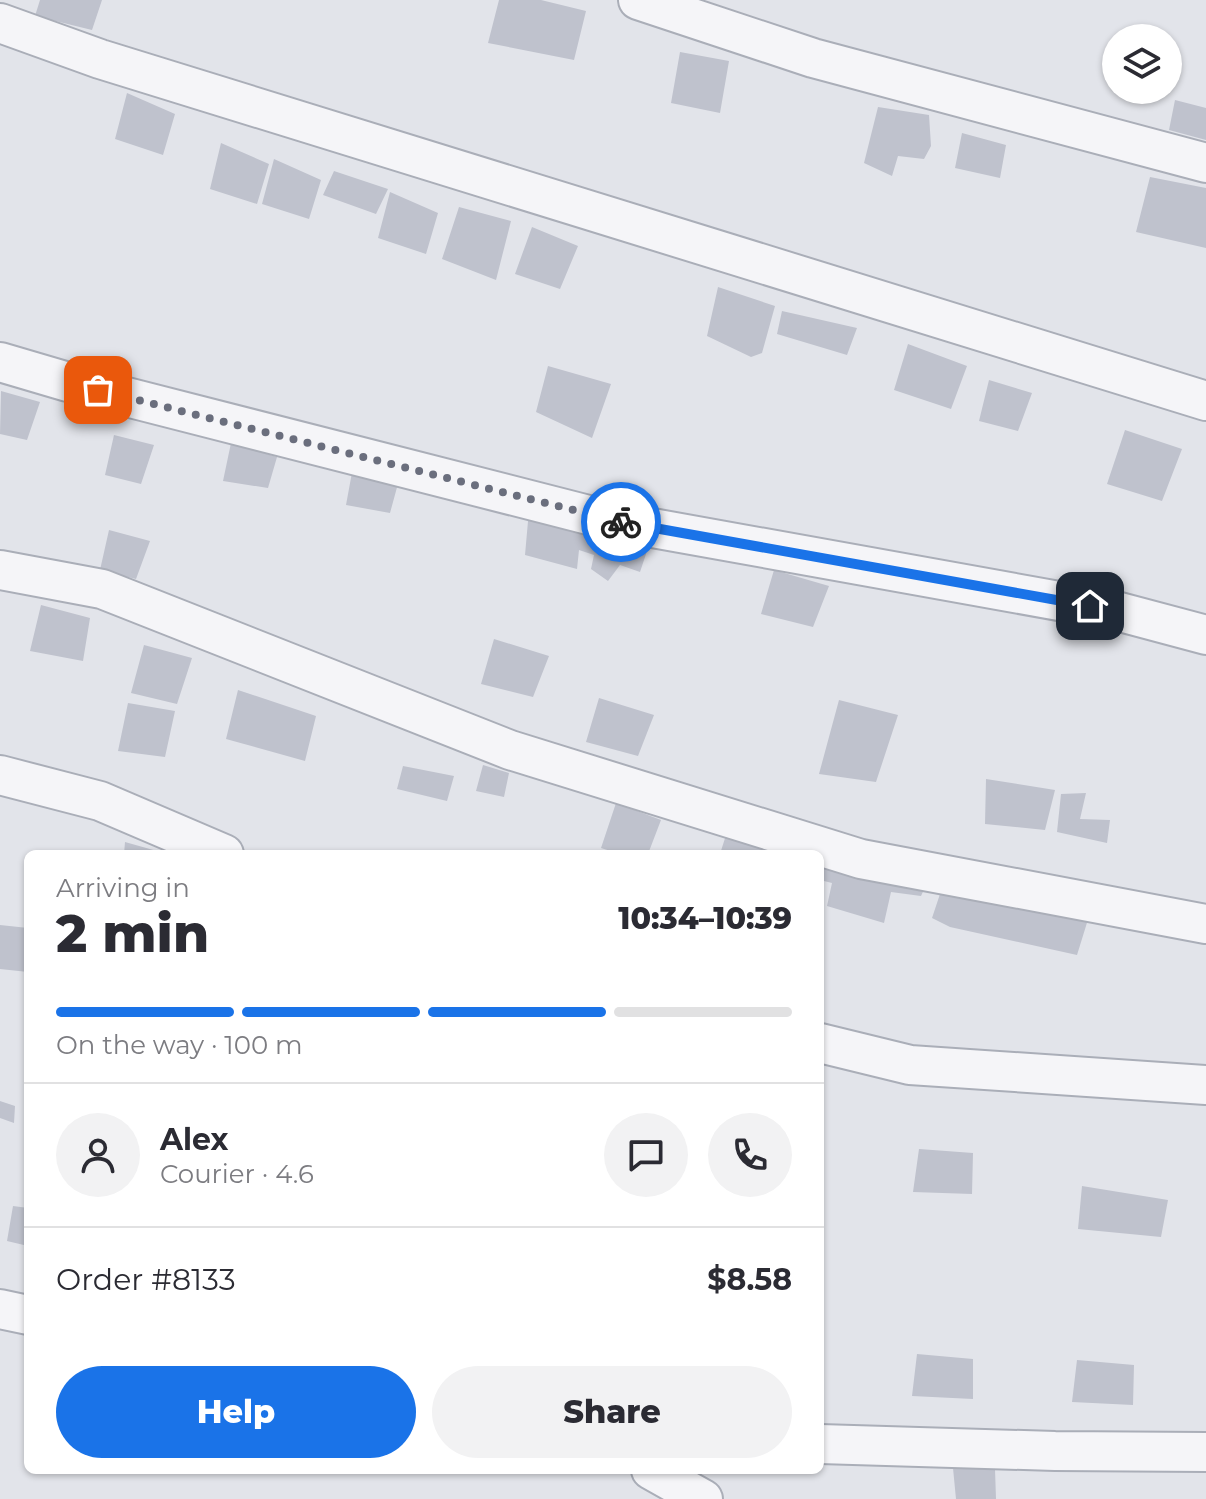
<!DOCTYPE html>
<html lang="en">
<head>
<meta charset="utf-8">
<style>
	:root { --surface:#fff; --page:#f2f2f3; --text:#2b2b33; --muted:#7c7c81; --line:#e1e1e2; --accent:#1a73e8 }
	body { margin:0; font-family:Montserrat,sans-serif; background:var(--page); color:var(--text); height:100vh; display:flex; flex-direction:column; font-size:30px; white-space:nowrap }
	* { box-sizing:border-box; margin:0 }
	p { font-size:26px; color:var(--muted) }
	.icon { flex:none; width:44px; height:44px; fill:none; stroke:currentColor; stroke-width:2; stroke-linecap:round; stroke-linejoin:round }
	.map { position:relative; flex:1; overflow:hidden }
	.panel { position:absolute; left:24px; top:850px; width:800px; height:624px; display:flex; flex-direction:column; background:var(--surface); border-radius:12px; box-shadow:0 2px 6px #0004 }
	.panel>* { flex:none }
	.buttons { position:absolute; left:1102px; top:24px; display:grid; gap:16px }
	.buttons a { display:grid; place-items:center; width:80px; height:80px; border-radius:50%; background:var(--surface); box-shadow:0 2px 6px #0004; font-size:40px }
	.pin { position:absolute; display:grid; place-items:center; width:68px; height:68px; color:#fff; margin:-34px; border-radius:16px; box-shadow:0 4px 12px #0006 }
	.courier { position:absolute; display:grid; place-items:center; width:80px; height:80px; margin:-40px; border:6px solid #1a73e8; border-radius:50%; background:#fff; color:#222; box-shadow:0 2px 10px #0007 }
	.head em { font-style:normal; font-weight:800 }
	.head div { display:flex; flex-direction:column-reverse }
	.head { display:flex; align-items:center; justify-content:space-between; height:136px; padding:0 32px }
	h1 { font-size:52px; font-weight:800; line-height:60px }
	.bar { display:grid; grid-template-columns:repeat(4,1fr); gap:12px 8px; align-content:center; height:96px; padding:0 32px }
	.bar i { height:10px; border-radius:6px; background:var(--line) }
	.bar .selected { background:var(--accent) }
	.bar p { grid-column:span 4 }
	.line { display:flex; align-items:center; gap:20px; padding:0 32px; border-top:2px solid var(--line) }
	.line div { flex:1 }
	.round { display:grid; place-items:center; flex:none; width:84px; height:84px; border-radius:42px; background:var(--page) }
	.button { display:flex; gap:16px; margin-top:auto; padding:16px 32px }
	.button a { flex:1; height:92px; border-radius:48px; background:var(--accent); color:#fff; font-size:32px; font-weight:800; line-height:92px; text-align:center }
	.button a+a { background:var(--page); color:var(--text) }
	.map>svg:first-child { display:block }
	.building { fill:#bfc2cd }
	.lines { fill:none; stroke-linecap:round; stroke-linejoin:round }
	.minor-casing { stroke:#aaaeb8; stroke-width:42 }
	.minor { stroke:#f5f5f8; stroke-width:38 }
	.done { stroke:#6a6e7d; stroke-width:8; stroke-dasharray:0 14.4 }
	.route { stroke:#1a73e8; stroke-width:10 }
</style>
</head>
<body>
<div class="map">
<svg width="1206" height="1499" viewBox="0 0 1206 1499">
	<rect width="100%" height="100%" fill="#e2e4ea"/>
	<!-- building -->
	<path class="building" d="M 40,0 L 102,0 L 92,30 L 35,16 Z
		M 499,0 L 541,0 L 586,11 L 574,60 L 488,43 Z
		M 680,52 L 729,61 L 720,113 L 671,103 Z
		M 127,93 L 175,114 L 163,155 L 115,139 Z
		M 1175,100 L 1206,108 L 1206,140 L 1169,130 Z
		M 878,107 L 929,115 L 931,146 L 924,159 L 898,156 L 892,176 L 864,163 Z
		M 962,133 L 1006,145 L 1000,178 L 955,168 Z
		M 221,143 L 269,164 L 257,204 L 210,189 Z
		M 274,159 L 321,180 L 309,219 L 262,204 Z
		M 334,171 L 388,189 L 376,214 L 323,195 Z
		M 1150,177 L 1206,188 L 1206,248 L 1136,232 Z
		M 390,192 L 438,213 L 426,254 L 378,238 Z
		M 459,207 L 511,221 L 496,280 L 442,259 Z
		M 532,227 L 578,246 L 560,289 L 515,274 Z
		M 718,287 L 775,306 L 762,353 L 751,357 L 707,336 Z
		M 782,311 L 857,328 L 847,355 L 777,334 Z
		M 908,344 L 967,366 L 951,409 L 894,390 Z
		M 548,366 L 611,384 L 592,438 L 536,412 Z
		M 989,380 L 1032,393 L 1018,431 L 979,421 Z
		M 1,391 L 40,402 L 27,440 L 0,434 Z
		M 1125,430 L 1182,449 L 1162,501 L 1107,484 Z
		M 114,435 L 154,445 L 141,484 L 105,475 Z
		M 231,443 L 277,457 L 268,488 L 223,481 Z
		M 353,467 L 399,480 L 390,513 L 346,505 Z
		M 529,510 L 649,545 L 640,572 L 620,565 L 608,581 L 591,569 L 594,555 L 579,550 L 577,569 L 525,555 Z
		M 109,530 L 150,541 L 136,579 L 100,570 Z
		M 774,570 L 829,586 L 813,627 L 761,614 Z
		M 41,605 L 90,618 L 83,661 L 30,651 Z
		M 494,639 L 549,656 L 533,697 L 481,684 Z
		M 144,645 L 192,658 L 177,704 L 131,693 Z
		M 238,690 L 316,716 L 305,761 L 226,739 Z
		M 599,698 L 654,715 L 638,756 L 586,742 Z
		M 839,700 L 898,715 L 876,782 L 819,774 Z
		M 128,703 L 175,711 L 165,757 L 118,751 Z
		M 483,765 L 509,773 L 504,797 L 476,791 Z
		M 403,766 L 454,776 L 447,801 L 397,789 Z
		M 986,779 L 1055,790 L 1045,830 L 985,824 Z
		M 1086,793 L 1080,819 L 1110,820 L 1107,843 L 1057,832 L 1061,794 Z
		M 616,803 L 661,820 L 648,854 L 620,854 L 601,848 Z
		M 726,835 L 782,854 L 720,854 Z
		M 125,842 L 164,853 L 164,854 L 124,854 Z
		M 820,859 L 928,881 L 921,896 L 891,892 L 884,923 L 827,906 L 832,883 L 820,880 Z
		M 943,885 L 1090,913 L 1077,955 L 950,927 L 932,918 Z
		M 0,925 L 28,928 L 28,972 L 0,969 Z
		M 0,1101 L 15,1106 L 14,1123 L 0,1118 Z
		M 919,1149 L 973,1153 L 972,1194 L 913,1192 Z
		M 1082,1186 L 1168,1200 L 1161,1237 L 1078,1229 Z
		M 13,1206 L 28,1208 L 28,1246 L 7,1241 Z
		M 917,1354 L 973,1359 L 973,1399 L 912,1396 Z
		M 1077,1360 L 1134,1365 L 1133,1405 L 1072,1402 Z
		M 953,1468 L 995,1469 L 996,1499 L 956,1499 Z"/>
	<g class="lines">
		<defs>
			<path id="minor" d="M 638,0 L 813,58 L 1206,163
				M 0,23 L 100,59 L 1206,401
				M 0,362 L 68,382 L 608,520 L 1120,612 L 1206,635
				M 0,570 L 102,589 L 510,750 L 861,859 L 1206,924
				M 0,775 L 100,801 L 224,854
				M 820,1043 L 910,1065 L 1206,1085
				M 0,1309 L 28,1315
				M 820,1444 L 1055,1451 L 1206,1452
				M 651,1470 L 703,1499"/>
		</defs>
		<!-- minor casing -->
		<use href="#minor" class="minor-casing"/>
		<!-- minor -->
		<use href="#minor" class="minor"/>
	</g>
	<g class="lines">
		<!-- done -->
		<path class="done" d="M 98,390 L 621,522"/>
		<!-- route -->
		<path class="route" d="M 621,522 L 1090,606"/>
	</g>
</svg>
<div class="buttons">
<a><svg class="icon" aria-label="layers" viewBox="0 0 24 24"><path d="M12 4l9 5-9 5-9-5zM3 14l9 5 9-5"/></svg></a>
</div>
<div class="pin" style="left:98px;top:390px;background:#ea580c"><svg class="icon" aria-label="bag" viewBox="0 0 24 24"><path d="M5 8h14l-1 12H6zM9 8a3 3 0 0 1 6 0"/></svg></div>
<div class="pin" style="left:1090px;top:606px;background:#1f2937"><svg class="icon" aria-label="home" viewBox="0 0 24 24"><path d="M3 11l9-7 9 7M6 9v11h12V9"/></svg></div>
<div class="courier" style="left:621px;top:522px"><svg class="icon" aria-label="bike" viewBox="0 0 24 24"><circle cx="6" cy="16" r="4"/><circle cx="18" cy="16" r="4"/><path d="M6 16l4-8h5l3 8M10 8l3 8H6M13 5h3"/></svg></div>
<section class="panel">
<div class="head"><div><h1>2 min</h1><p>Arriving in</p></div><em>10:34–10:39</em></div>
<div class="bar"><i class="selected"></i><i class="selected"></i><i class="selected"></i><i></i><p>On the way · 100 m</p></div>
<div class="line" style="height:144px"><a class="round"><svg class="icon" aria-label="person" viewBox="0 0 24 24"><circle cx="12" cy="8" r="4"/><path d="M4 21q1-7 8-7t8 7"/></svg></a><div><b>Alex</b><p>Courier · 4.6</p></div><a class="round"><svg class="icon" aria-label="chat" viewBox="0 0 24 24"><path d="M4 5h16v11H9l-5 4z"/></svg></a><a class="round"><svg class="icon" aria-label="phone" viewBox="0 0 24 24"><path d="M5 4h4l2 5-3 2q2 4 5 5l2-3 5 2v4C11 20 4 13 5 4z"/></svg></a></div>
<div class="line" style="height:104px"><div>Order #8133</div><b>$8.58</b></div>
<div class="button"><a>Help</a><a>Share</a></div>
</section>
</div>
</body>
</html>
